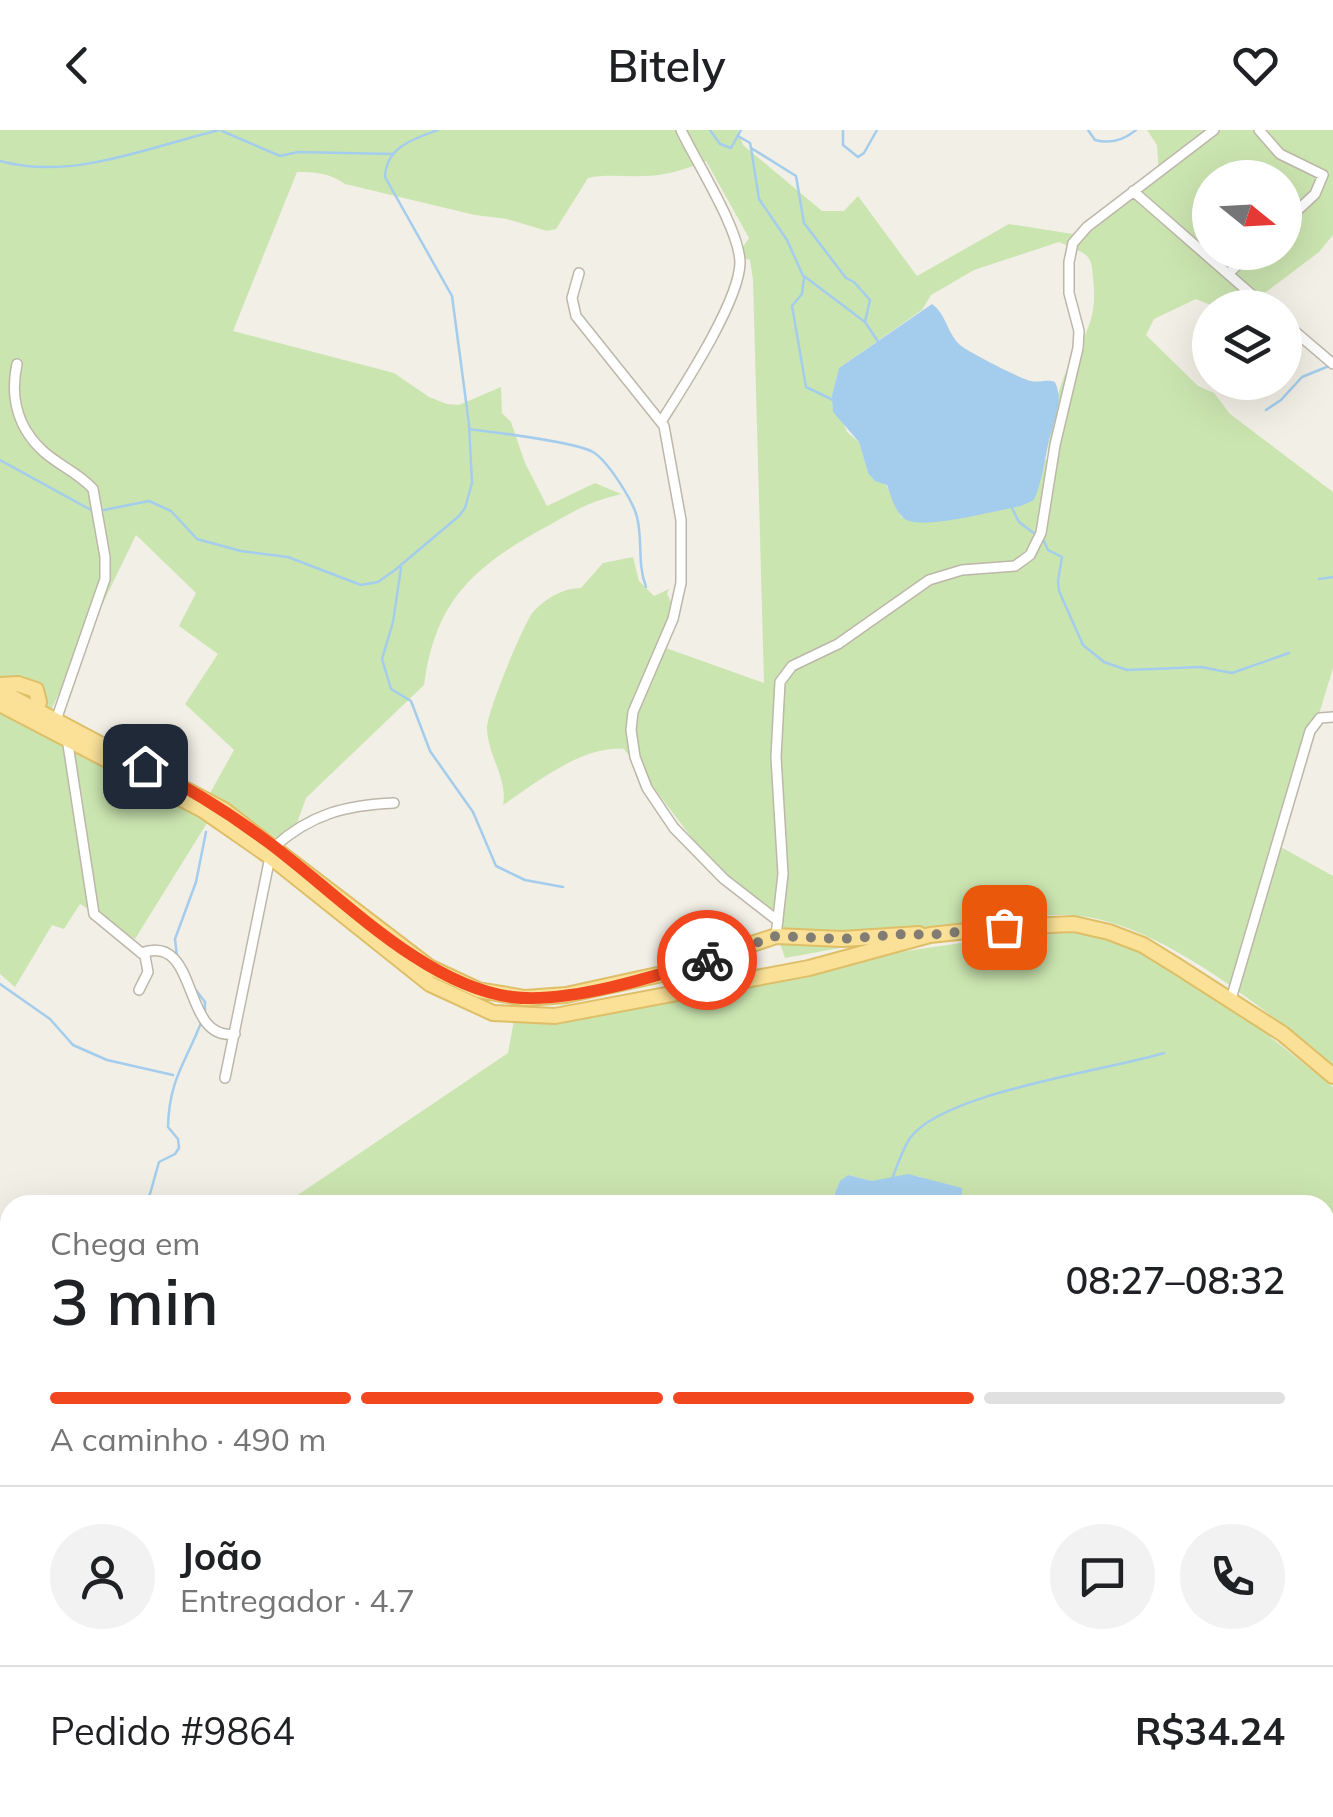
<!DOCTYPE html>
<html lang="pt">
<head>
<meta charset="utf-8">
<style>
	:root { --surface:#fff; --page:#f2f2f2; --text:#202124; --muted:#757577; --line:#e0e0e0; --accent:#f1461e }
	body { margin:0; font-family:Mulish,sans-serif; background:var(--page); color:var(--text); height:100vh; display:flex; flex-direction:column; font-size:38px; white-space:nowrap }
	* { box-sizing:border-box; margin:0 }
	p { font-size:32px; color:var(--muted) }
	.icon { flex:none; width:55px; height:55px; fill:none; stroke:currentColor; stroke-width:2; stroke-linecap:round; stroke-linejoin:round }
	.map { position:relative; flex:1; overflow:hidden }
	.side { position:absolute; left:0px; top:1065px; width:1335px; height:622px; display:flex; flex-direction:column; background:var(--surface); border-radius:30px 30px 0 0; box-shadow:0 10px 40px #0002 }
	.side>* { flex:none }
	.needle { width:65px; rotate:108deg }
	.buttons { position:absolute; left:1192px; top:30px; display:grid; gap:20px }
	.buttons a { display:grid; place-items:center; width:110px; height:110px; border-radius:50%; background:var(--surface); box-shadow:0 10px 40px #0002; font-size:50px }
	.pin { position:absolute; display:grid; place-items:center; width:85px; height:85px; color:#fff; margin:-42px; border-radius:20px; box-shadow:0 5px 15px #0006 }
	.courier { position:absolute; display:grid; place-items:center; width:100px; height:100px; margin:-50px; border:8px solid #f1461e; border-radius:50%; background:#fff; color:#222; box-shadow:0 2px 12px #0007 }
	.head em { font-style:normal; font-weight:600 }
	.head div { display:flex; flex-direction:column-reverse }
	.head { display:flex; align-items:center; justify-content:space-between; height:170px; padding:0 50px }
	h1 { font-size:65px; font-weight:600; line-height:75px }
	.bar { display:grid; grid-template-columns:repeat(4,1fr); gap:15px 10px; align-content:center; height:120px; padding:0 50px }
	.bar i { height:12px; border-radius:8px; background:var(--line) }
	.bar .current { background:var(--accent) }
	.bar p { grid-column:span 4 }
	.line { display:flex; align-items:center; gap:25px; padding:0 50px; border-top:2px solid var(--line) }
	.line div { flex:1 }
	.round { display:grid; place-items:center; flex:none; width:105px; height:105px; border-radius:52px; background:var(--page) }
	header { display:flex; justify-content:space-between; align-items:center; height:130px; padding:0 50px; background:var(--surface); font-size:45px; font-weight:600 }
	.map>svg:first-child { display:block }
	.green { fill:#cbe5b0; fill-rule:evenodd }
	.water { fill:#a4cded }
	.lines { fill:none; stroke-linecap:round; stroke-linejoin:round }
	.stream { stroke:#a4cded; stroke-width:2.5 }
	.street-casing { stroke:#bdb7a9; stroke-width:12 }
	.primary-casing { stroke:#debf68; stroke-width:18 }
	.street { stroke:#fff; stroke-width:9 }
	.primary { stroke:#fae197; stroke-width:14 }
	.done { stroke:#827d74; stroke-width:10; stroke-dasharray:0 18 }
	.route { stroke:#f1461e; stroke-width:12 }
</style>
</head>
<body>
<header><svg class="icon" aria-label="back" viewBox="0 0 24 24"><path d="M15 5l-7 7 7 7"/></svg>Bitely<svg class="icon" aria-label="heart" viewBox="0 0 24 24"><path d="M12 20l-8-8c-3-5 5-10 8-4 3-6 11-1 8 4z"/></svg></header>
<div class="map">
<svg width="1333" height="1687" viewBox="0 0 1333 1687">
	<rect width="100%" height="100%" fill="#f2efe6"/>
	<!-- green -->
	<path class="green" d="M 0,0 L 738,0 L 743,15 L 822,81 L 844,81 L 858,66 L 917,146 L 1009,94 L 1079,105 L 1159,46 L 1157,15 L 1147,0 L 1333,0 L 1333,105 L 1319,122 L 1246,177 L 1216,177 L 1196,169 L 1154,189 L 1146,205 L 1198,256 L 1214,263 L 1230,284 L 1333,362 L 1333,538 L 1279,716 L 1333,746 L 1333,937 C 1272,884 1167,799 1087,787 C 1056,782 1026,787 996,791 C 925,800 855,816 785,828 L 774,795 L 724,750 L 624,619 C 582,615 536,653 503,675 C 508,649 488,626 487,599 C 486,584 523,495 533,482 C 546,468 563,458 581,458 L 603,433 L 633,427 L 639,451 L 654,466 L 669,459 L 667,464 C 678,484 679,498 663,517 L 764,553 L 753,150 L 750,130 L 737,126 L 749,108 L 706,31 C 686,39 666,46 644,46 C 625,47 607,44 588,48 L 556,99 L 547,101 L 507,89 L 475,85 L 345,54 C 329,43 316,42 297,42 L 233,201 L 394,243 L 429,267 L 447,274 L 459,275 L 501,257 L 502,283 L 511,292 L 525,333 L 547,376 L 595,353 L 621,364 C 585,373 575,381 544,398 C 473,437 435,471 424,555 L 306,668 L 294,701 L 283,712 L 209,665 L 234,620 L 185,574 L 218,524 L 179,496 L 196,463 L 136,405 L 50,582 L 0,558 ZM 1210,48 L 1285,48 L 1285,122 L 1210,122 ZM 1059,112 C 1067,116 1080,120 1087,126 C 1093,132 1092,141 1093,148 C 1100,202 1073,215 1060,258 C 1056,270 1047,317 1048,327 L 1008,378 L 901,387 L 886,355 L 868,343 L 859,312 L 847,302 L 832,265 L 839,238 L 922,180 L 931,165 L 974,140 Z
		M 0,581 L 212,685 L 135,809 L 80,774 L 64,799 L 52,795 L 15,857 L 0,844 Z
		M 1043,801 L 1093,804 L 1140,821 L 1239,882 L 1333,957 L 1333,1188 L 1325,1184 L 1325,1075 L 961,1075 L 963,1071 L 918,1046 L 872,1051 L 848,1045 L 834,1064 L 830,1075 L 283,1075 L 508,923 L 514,890 L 913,820 Z
		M 0,1224 L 10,1226 L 10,1619 L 0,1612 Z
		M 1333,1308 L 1333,1473 L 1325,1473 L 1325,1310 Z
		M 33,1678 L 1023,1678 L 1037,1687 L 13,1687 Z"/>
	<!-- water -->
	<path class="water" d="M 932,174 C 946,184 947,202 959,214 C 964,220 1023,250 1031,251 C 1040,253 1046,249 1055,252 C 1065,273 1052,294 1048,315 C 1044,334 1042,351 1034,370 L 1021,376 C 998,380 921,401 905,389 C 895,382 891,367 887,355 L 875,351 L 868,343 L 859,312 L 833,282 L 832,265 L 839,238 Z
		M 908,1044 L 962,1058 L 961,1075 L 830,1075 L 840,1051 L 848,1045 L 872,1051 Z"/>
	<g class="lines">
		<!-- stream -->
		<path class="stream" d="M 710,0 L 720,14 L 731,18 L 741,0
			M 843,0 L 843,15 L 858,27 L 864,23 L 877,0
			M 1088,0 L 1095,10 C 1110,14 1124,10 1136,0
			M 222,1 L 280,26 L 298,22 L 392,24
			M 738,6 L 750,13 L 751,18 L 796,46 L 804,93 L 846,148 L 854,152 L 870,170 L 865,192
			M 751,18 L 759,69 L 787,110 L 804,148 L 802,164 L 792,176 L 806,257 L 833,270
			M 0,31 C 71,51 150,17 219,0
			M 804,146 L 865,192 L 879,213
			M 1266,280 L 1281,270 L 1302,247 L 1329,236
			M 469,299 C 493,302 576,312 593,322 C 608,331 633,371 637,387 C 643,411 637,433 646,457
			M 0,330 L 91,380
			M 1011,376 L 1019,392 L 1035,404
			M 99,381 L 149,371 L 171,381 L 197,409 L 241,421 L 288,427 L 361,455 L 378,452 L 395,440 L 459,386 L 465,378 L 472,353 L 469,294 L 452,166 L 385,47 C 386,17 413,9 438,0
			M 1042,407 L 1048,420 L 1062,427 L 1058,451 L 1059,461 L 1083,515 L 1104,532 L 1127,540 L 1201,537 L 1232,543 L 1289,523
			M 401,438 L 393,492 L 382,529 L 391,559 L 411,571 L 430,621 L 473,682 L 496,736 L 525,750 L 563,757
			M 1319,449 L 1333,447
			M 177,827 L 175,809 L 196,752 L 206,702
			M 0,854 L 50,889 L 73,915 L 107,930 L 173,945
			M 192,855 L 205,872 L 205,882
			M 891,1051 C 897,1037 902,1020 910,1008 C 944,962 1105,941 1164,923
			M 141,1075 L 150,1064 L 159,1032 L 175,1024 L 179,1018 L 178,1009 L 168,997 C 169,948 187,931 202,890
			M 1325,1156 L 1333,1130
			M 149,1678 L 149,1687
			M 675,1687 L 685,1678
			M 1171,1687 L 1176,1678"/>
		<defs>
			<path id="street" d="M 1259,0 L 1280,24 L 1323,45 L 1315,64 L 1285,92
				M 1133,61 L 1267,178
				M 579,143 L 572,168 L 576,186 L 664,296 L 681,390 L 681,453 L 673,489 L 633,582 L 631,600 L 635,627 L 647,658 L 674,698 L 724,749 L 778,791
				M 1228,144 L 1251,122
				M 1285,193 L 1333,234
				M 17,234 C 10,266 17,297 43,321 C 58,335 79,343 93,359 L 105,427 L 105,449 L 56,590
				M 661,292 C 683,257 739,172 740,133 C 740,100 696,32 681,0
				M 67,608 L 94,784 L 145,826 L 148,842 L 139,860
				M 274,717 C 311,684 346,675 394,673
				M 776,806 L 783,744 L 776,627 L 780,552 L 792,536 L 838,514 L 929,450 L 962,440 L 1015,436 L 1030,425 L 1041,403 L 1055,315 L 1078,218 L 1079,201 L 1069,163 L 1069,132 L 1073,113 L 1087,97 L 1214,0
				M 141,823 C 201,802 180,912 235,904
				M 1231,869 L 1310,601 L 1320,588 L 1333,587
				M 225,948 L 270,727
				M 0,1305 L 4,1311 L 0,1361 L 10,1362
				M 0,1454 L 10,1451
				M 0,1616 L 10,1623
				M 0,1664 L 10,1656
				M 194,1678 L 195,1687
				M 238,1678 L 254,1684 L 267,1678
				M 274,1678 L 290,1687
				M 301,1687 L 307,1678
				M 381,1687 L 387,1678
				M 423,1687 L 429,1678"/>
			<path id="primary" d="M 0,555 L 18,554 L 36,560 L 39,572 L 34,585
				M 0,561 L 224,680 L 429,837 L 478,860 L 525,868 L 566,865 L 662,844 L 776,806 L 842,809 L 919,804
				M 0,574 L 203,680 L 272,728 L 430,854 L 493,883 L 555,886 L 809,838 L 930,805 L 1004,797 L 1074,794 L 1109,802 L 1143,815 L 1177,836 L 1283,904 L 1333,946"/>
		</defs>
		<!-- street casing -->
		<use href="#street" class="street-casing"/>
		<!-- primary casing -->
		<use href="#primary" class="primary-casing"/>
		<!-- street -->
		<use href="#street" class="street"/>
		<!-- primary -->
		<use href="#primary" class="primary"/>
	</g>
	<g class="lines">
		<!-- done -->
		<path class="done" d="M 707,830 L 776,806 L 842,809 L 905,804 L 930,805 L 1004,797"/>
		<!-- route -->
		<path class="route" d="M 145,636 C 189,658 229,683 268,712 C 338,764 424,856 512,867 C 567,874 653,847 707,830"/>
	</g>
</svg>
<div class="buttons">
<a><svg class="needle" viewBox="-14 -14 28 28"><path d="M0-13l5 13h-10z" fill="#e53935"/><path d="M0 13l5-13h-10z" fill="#757577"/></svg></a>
<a><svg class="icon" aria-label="layers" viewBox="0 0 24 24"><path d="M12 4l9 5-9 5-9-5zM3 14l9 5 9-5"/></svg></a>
</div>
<div class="pin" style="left:1004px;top:797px;background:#ea580c"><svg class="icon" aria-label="bag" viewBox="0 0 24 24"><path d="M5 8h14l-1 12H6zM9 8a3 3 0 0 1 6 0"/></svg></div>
<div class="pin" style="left:145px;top:636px;background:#1f2937"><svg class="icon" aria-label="home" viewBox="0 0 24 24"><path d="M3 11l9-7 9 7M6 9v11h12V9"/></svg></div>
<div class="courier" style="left:707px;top:830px"><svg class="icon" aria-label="bike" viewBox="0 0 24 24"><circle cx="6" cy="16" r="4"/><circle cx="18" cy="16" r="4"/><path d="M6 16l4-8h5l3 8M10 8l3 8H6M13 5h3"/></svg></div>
<section class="side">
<div class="head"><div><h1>3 min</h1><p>Chega em</p></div><em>08:27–08:32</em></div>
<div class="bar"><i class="current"></i><i class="current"></i><i class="current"></i><i></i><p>A caminho · 490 m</p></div>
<div class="line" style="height:180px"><a class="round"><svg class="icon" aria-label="person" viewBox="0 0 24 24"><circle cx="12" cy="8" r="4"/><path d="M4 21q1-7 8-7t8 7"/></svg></a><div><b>João</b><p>Entregador · 4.7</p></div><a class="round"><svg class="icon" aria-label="chat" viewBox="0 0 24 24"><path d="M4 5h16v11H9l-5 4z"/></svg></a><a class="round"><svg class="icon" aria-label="phone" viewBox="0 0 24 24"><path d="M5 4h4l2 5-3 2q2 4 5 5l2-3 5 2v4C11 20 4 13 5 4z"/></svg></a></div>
<div class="line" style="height:130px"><div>Pedido #9864</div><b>R$34.24</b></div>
</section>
</div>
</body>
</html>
